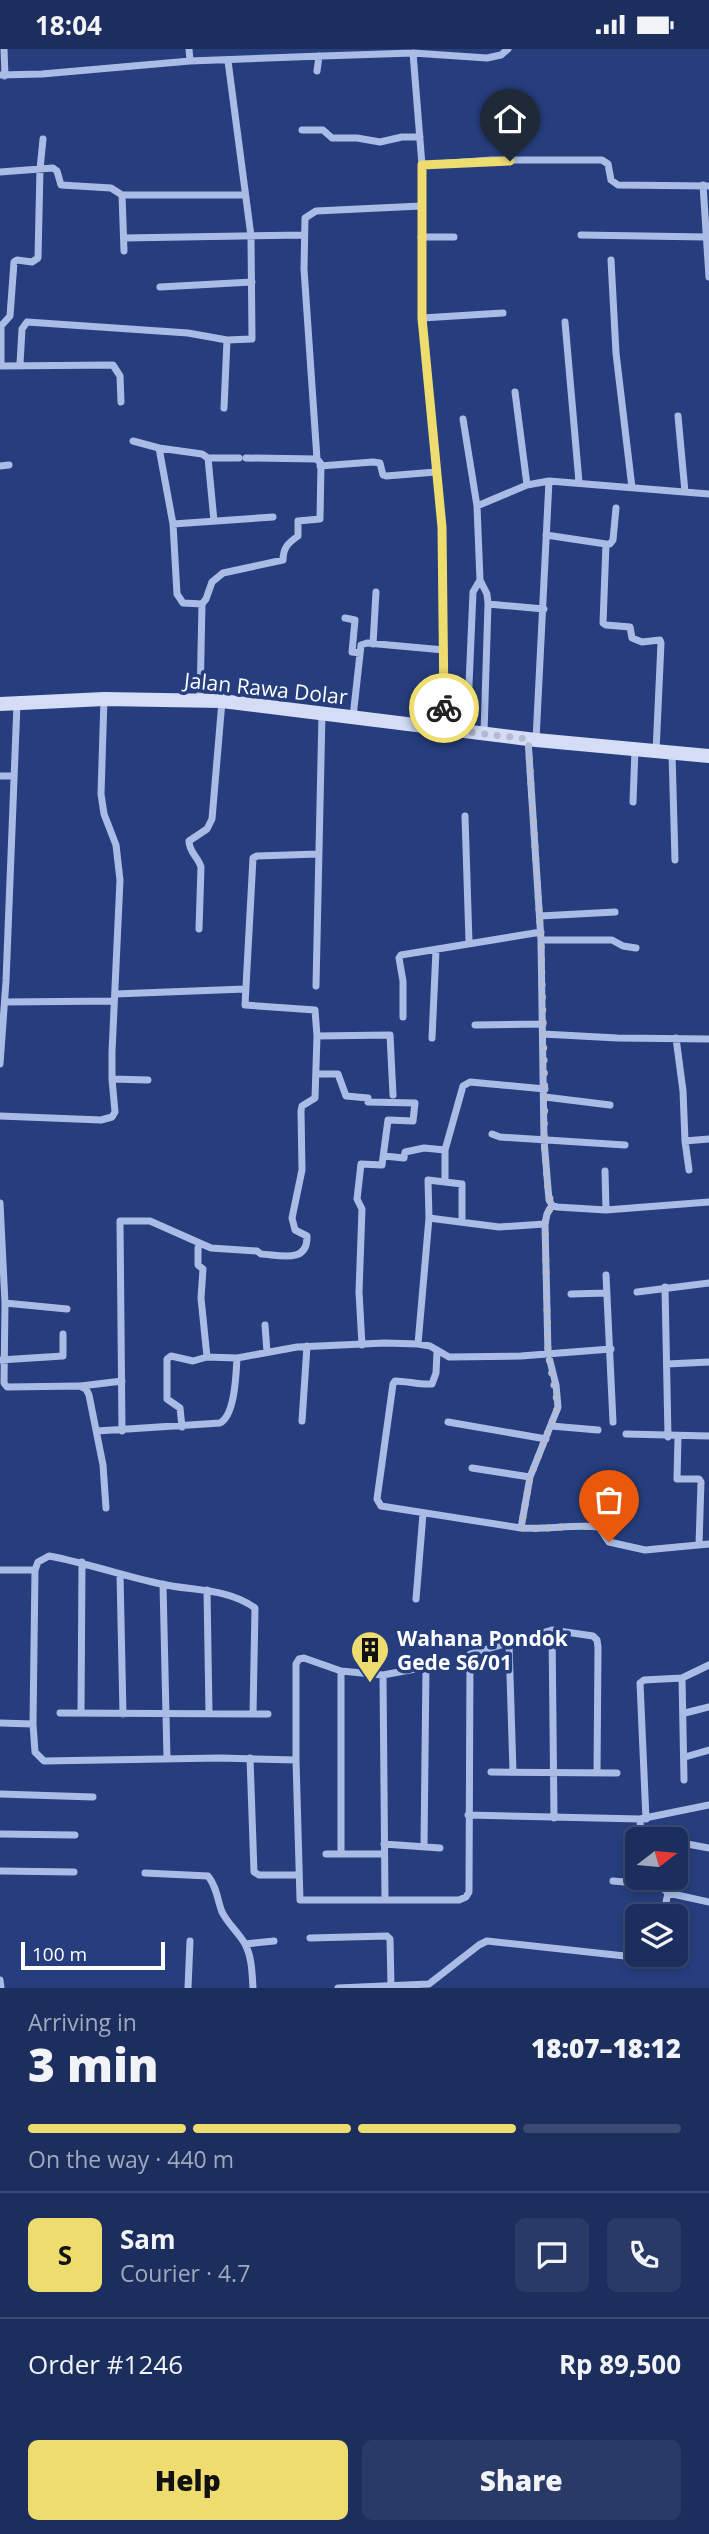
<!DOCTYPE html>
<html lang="en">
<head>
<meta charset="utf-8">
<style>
	:root { --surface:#1c2e5e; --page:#293a67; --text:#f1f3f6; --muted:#a0a8bc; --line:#3a4a73; --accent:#eedc6f }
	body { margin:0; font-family:"Open Sans",sans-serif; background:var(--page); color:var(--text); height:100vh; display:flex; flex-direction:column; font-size:26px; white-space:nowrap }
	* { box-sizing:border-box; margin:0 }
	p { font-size:23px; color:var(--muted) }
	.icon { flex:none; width:38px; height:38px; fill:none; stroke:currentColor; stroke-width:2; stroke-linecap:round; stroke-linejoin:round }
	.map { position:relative; height:1939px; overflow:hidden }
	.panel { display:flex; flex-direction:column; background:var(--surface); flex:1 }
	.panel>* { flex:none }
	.needle { width:46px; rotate:74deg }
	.buttons { position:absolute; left:625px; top:1778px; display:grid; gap:14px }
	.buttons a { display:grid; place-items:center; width:63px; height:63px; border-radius:10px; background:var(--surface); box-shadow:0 4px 10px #0003,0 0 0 2px var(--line); font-size:35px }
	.scale { position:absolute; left:21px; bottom:18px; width:144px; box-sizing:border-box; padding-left:7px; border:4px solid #fff; border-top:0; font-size:19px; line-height:24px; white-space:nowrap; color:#fff; -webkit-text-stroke:5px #263e7d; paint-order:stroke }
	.pin { position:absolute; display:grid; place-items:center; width:60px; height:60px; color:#fff; margin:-72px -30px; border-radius:50% 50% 50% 0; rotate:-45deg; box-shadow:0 0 7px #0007 }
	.pin .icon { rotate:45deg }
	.courier { position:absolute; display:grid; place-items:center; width:70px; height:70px; margin:-35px; border:5px solid #eedc6f; border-radius:50%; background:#fff; color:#222; box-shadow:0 2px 9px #0007 }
	.headline em { font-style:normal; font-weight:800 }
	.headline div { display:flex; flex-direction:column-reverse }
	.headline { display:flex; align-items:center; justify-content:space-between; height:119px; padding:0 28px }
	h1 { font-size:46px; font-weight:800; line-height:52px }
	.bar { display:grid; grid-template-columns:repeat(4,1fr); gap:10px 7px; align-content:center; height:84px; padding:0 28px }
	.bar i { height:9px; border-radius:5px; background:var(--line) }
	.bar .current { background:var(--accent) }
	.bar p { grid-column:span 4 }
	.line { display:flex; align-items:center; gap:18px; padding:0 28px; border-top:2px solid var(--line) }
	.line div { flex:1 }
	.round { display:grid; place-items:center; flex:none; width:74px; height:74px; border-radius:10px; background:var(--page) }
	.action { display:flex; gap:14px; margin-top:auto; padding:14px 28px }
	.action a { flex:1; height:80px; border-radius:10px; background:var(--accent); color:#111; font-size:28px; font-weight:800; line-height:80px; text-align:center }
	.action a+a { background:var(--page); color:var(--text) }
	.status { display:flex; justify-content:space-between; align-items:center; height:49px; padding:0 35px; background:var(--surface); direction:ltr }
	.status svg { height:19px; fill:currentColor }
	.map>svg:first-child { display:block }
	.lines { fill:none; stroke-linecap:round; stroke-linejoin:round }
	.street { stroke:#aabce5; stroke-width:7 }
	.secondary { stroke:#d4ddf5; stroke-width:14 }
	.done { stroke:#b3bbd2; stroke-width:7; stroke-dasharray:0 12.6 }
	.route { stroke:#eedc6f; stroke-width:9 }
	.labels { text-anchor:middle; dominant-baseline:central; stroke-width:7; stroke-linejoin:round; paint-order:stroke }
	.street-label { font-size:21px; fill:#fff; stroke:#263e7d }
	.poi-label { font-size:21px; font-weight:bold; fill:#fff; stroke:#263e7d; text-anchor:start }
</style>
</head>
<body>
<div class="status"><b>18:04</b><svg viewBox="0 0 49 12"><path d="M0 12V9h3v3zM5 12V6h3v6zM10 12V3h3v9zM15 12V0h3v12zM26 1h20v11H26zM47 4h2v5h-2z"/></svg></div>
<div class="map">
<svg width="709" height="1939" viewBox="0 0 709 1939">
	<rect width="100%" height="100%" fill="#263e7d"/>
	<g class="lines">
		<!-- street -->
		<path class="street" d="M 4,0 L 5,27
			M 189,0 L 190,12
			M 413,4 L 422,116 L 422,269 L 442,478 L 443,680
			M 317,22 L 319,7
			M 0,26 L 42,25 L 190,12 L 322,7 L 413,4 L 487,9 L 501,6 L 508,0
			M 302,81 L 323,81 L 332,89 L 357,89 L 380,93 L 402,88 L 420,88
			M 422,116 L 492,111 L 602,111 L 608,115 L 611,131 L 618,136 L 709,137
			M 0,123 L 53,119 L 57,122 L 61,136 L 111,139 L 122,146 L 124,202
			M 703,136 L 709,228
			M 122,146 L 245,146
			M 581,186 L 706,188
			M 421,188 L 454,188
			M 124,189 L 304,186
			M 611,211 L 616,304 L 632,439
			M 160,238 L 252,233
			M 422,269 L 503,264
			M 565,273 L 579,433
			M 20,315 L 22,280 L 27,273 L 188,284 L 227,291 L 252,290 L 251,187 L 228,12
			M 0,317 L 113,316 L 120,327 L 121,353
			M 1,317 L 1,277 L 10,267 L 14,213 L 17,211 L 32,213 L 38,209 L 40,120 L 43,90
			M 515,343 L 527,436
			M 224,359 L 227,291
			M 678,367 L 685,443
			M 463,370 L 477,457
			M 133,392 L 159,399 L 202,405 L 208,409 L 214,472
			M 159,399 L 173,475 L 177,545 L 183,554 L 202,555 L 200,651
			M 208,409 L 239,409
			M 317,410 L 304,220 L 305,169 L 316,162 L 421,157
			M 0,417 L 9,416
			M 320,417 L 373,413 L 380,414 L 383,426 L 386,427 L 436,423
			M 173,475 L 273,468
			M 546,486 L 606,495 L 603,574 L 606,576 L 630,578 L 632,589 L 642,593 L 660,591 L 661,594 L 656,703
			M 606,495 L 610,495 L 613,491 L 616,459
			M 202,555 L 206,550 L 212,533 L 223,524 L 283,511 C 283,499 288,494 298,487 L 298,472 L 320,470 L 321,415 L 317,410 L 246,409
			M 488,555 L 544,560
			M 345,569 L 355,571 L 352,603 L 360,604
			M 373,595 L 376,543
			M 353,668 L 361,596 L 367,594 L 444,601
			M 467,682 L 473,543 L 480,531
			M 484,684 L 488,555 L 487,545 L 480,531 L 477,457 L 527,436 L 549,432 L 709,445
			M 528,690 L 541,891 L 544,1091 L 549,1151 L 552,1156 L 557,1158 L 606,1161 L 709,1153
			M 536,691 L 549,432
			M 672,704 L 675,811
			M 0,727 L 13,727
			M 633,753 L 635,701
			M 465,767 L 469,893
			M 540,867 L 615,863
			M 199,880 L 201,818 C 198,808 189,803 189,792 L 207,780 L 212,770 L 222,652
			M 541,891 L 612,891 L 623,897 L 636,899
			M 316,937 L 322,665
			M 115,945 L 245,940
			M 5,953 L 114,952
			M 403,968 L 403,932 L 399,909 L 401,906 L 541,883
			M 475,976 L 543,975
			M 543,985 L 617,989 L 709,990
			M 317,987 L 390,986 L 393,1046
			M 432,989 L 436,901
			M 676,989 L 683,1042 L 685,1092 L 709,1090
			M 0,1015 L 6,932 L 17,655
			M 316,1025 L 338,1025 L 346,1047 L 368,1049 L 368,1053 L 415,1054 L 413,1072 L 388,1071 L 382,1116 L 361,1115 L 357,1150 L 362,1160 L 359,1243 L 362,1296
			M 112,1030 L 148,1031
			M 545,1048 L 610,1056
			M 0,1067 L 101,1071 L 112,1068 L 115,1063 L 112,1030 L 112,1003 L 120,831 L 116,796 L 104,765 L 101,745 L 104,650
			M 492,1085 L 500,1088 L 625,1096
			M 685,1092 L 689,1121
			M 384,1107 L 404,1109 L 405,1103 L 424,1099 L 445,1101
			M 605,1122 L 606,1161
			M 0,1154 L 5,1254 L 4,1334 L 7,1338 L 80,1337 L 86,1340 L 89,1346 L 103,1416 L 106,1459
			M 429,1169 L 428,1131 L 445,1133
			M 462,1173 L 462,1135 L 445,1133 L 445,1101 L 463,1037 L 470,1033 L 545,1040
			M 200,1194 L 198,1199 L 198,1216 L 203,1220 L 201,1249 L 207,1308
			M 606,1226 L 613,1373
			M 665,1238 L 668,1388
			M 637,1243 L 709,1234
			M 571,1245 L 607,1244
			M 5,1254 L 67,1260
			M 265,1276 L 267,1303
			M 418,1295 L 429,1169 L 499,1178 L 545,1175
			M 437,1303 L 436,1324 L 432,1335 C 419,1336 407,1332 395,1332 L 393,1335 L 377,1450 L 381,1457 L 521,1479 C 548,1481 573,1475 599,1478 L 609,1493 L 645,1501 L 709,1495
			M 0,1311 L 63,1307 L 63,1285
			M 667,1315 L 709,1313
			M 81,1337 L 122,1332
			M 302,1372 L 307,1297
			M 448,1373 L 546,1390
			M 551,1377 L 598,1381
			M 182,1378 L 180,1359 L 167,1350 L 167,1310 L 171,1307 L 193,1312 L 207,1308 L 237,1309 L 297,1298 L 385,1294 L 418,1295 L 430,1297 L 449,1308 L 521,1307 L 611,1300
			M 97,1382 L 220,1374 C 235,1366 236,1326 237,1309
			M 122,1382 L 120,1172 L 150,1172 L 211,1199 L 257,1202 L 261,1205 C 280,1206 308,1215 307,1187 L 295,1181 L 292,1169 L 302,1121 L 301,1062 L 302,1057 L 315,1049 L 317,987 L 315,961 L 245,956 L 253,809 L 257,807 L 318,805
			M 626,1385 L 709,1387
			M 678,1388 L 677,1430 L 699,1430 L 701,1433 L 699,1496
			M 472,1419 L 530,1428
			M 521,1479 L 530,1428 L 558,1358 L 556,1336 L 548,1304 L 545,1175 L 547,1165 L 552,1156
			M 0,1521 L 35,1521
			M 120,1525 L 123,1665
			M 163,1535 L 167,1710
			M 207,1541 L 209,1664
			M 416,1550 L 423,1465
			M 552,1581 L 554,1769
			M 509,1594 L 513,1723
			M 341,1622 L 341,1805
			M 383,1626 L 385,1850
			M 682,1629 L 684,1731
			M 60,1664 L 268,1665
			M 81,1664 L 82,1513
			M 685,1664 L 709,1658
			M 253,1665 L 255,1559 C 228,1539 192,1542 161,1535 C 123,1527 87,1514 49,1507 L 38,1513 L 35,1521 L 33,1675 L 35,1703 L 44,1712 L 220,1709 L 296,1711
			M 0,1674 L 33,1675
			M 685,1708 L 709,1701
			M 250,1709 L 254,1823 L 259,1826 L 299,1826
			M 491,1723 L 617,1724
			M 0,1745 L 93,1748
			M 468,1766 L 640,1770 L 709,1756
			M 640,1770 L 641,1790
			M 646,1770 L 640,1634 L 644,1631 L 682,1629 L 709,1616
			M 0,1785 L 75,1786
			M 682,1794 L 709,1799
			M 384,1795 L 440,1799
			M 424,1797 L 426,1618 L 383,1626 L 341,1622 L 304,1609 L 299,1610 L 296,1615 L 296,1711 L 300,1851 L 459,1851 L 466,1848 L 469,1843 L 470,1605 L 552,1581 L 593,1587 L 597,1591 L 598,1598 L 597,1724
			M 326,1805 L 384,1805
			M 0,1822 L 74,1823
			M 145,1824 L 208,1827 C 217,1838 217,1850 222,1863 C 228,1875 238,1883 245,1895 C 252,1908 252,1924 253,1939
			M 665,1829 L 668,1844
			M 613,1832 L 659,1836 L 668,1844
			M 663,1867 L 668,1844 L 709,1853
			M 310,1889 L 387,1887 L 390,1890 L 391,1937
			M 245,1895 L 274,1892
			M 0,1931 L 1,1939
			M 188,1939 L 190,1892
			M 338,1939 L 429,1935 L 479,1896 L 487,1892 L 634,1908 L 647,1906"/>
		<!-- secondary -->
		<path class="secondary" d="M 0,655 L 104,650 L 222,652 L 536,691 L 709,707"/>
	</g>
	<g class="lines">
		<!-- done -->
		<path class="done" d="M 444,659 L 443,680 L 528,690 L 541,891 L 545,1048 L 544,1091 L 548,1143 L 552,1156 L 547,1165 L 545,1175 L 548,1304 L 558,1358 L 530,1428 L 521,1479 C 548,1481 573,1475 599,1478 L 609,1493"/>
		<!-- route -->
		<path class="route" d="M 444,659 L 442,478 L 422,269 L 422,116 L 510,112"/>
	</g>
	<!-- icons -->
	<defs>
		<symbol id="building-pin" viewBox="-11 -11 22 30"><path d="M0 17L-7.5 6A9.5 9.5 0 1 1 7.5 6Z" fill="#eedc6f" stroke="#263e7d"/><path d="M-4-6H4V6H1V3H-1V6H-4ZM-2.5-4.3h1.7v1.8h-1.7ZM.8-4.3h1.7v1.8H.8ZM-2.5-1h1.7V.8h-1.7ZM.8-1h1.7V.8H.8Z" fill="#111"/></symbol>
	</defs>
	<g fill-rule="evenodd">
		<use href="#building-pin" x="348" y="1579" width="44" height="60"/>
	</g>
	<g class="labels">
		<!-- street labels -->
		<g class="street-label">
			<text transform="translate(266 639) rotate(6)">Jalan Rawa Dolar</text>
		</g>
		<!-- poi labels -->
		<g class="poi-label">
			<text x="397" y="1589">Wahana Pondok<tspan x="397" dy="24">Gede S6/01</tspan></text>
		</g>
	</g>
</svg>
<div class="buttons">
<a><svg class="needle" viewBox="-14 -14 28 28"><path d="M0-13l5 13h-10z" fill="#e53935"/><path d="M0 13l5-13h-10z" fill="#a0a8bc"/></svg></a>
<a><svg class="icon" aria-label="layers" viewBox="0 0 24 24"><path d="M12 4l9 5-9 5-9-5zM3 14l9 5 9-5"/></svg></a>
</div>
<div class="scale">100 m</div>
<div class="pin" style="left:609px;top:1493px;background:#ea580c"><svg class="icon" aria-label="bag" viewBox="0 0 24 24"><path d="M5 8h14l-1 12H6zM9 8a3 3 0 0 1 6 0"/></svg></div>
<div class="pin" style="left:510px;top:112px;background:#1f2937"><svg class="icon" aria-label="home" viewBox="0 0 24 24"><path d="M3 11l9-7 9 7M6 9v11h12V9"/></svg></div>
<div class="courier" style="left:444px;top:659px"><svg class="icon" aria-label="bike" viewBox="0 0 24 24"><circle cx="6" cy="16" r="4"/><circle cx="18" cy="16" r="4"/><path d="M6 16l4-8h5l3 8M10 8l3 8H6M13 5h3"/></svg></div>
</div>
<section class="panel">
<div class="headline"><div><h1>3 min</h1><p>Arriving in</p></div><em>18:07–18:12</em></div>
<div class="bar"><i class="current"></i><i class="current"></i><i class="current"></i><i></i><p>On the way · 440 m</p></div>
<div class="line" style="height:126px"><b class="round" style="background:var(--accent);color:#111">S</b><div><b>Sam</b><p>Courier · 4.7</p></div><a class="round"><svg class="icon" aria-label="chat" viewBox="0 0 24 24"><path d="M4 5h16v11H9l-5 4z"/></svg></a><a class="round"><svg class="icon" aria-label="phone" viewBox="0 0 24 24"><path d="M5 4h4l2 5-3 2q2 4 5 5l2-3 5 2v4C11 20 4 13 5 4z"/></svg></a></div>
<div class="line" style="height:91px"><div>Order #1246</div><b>Rp 89,500</b></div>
<div class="action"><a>Help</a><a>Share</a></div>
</section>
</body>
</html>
